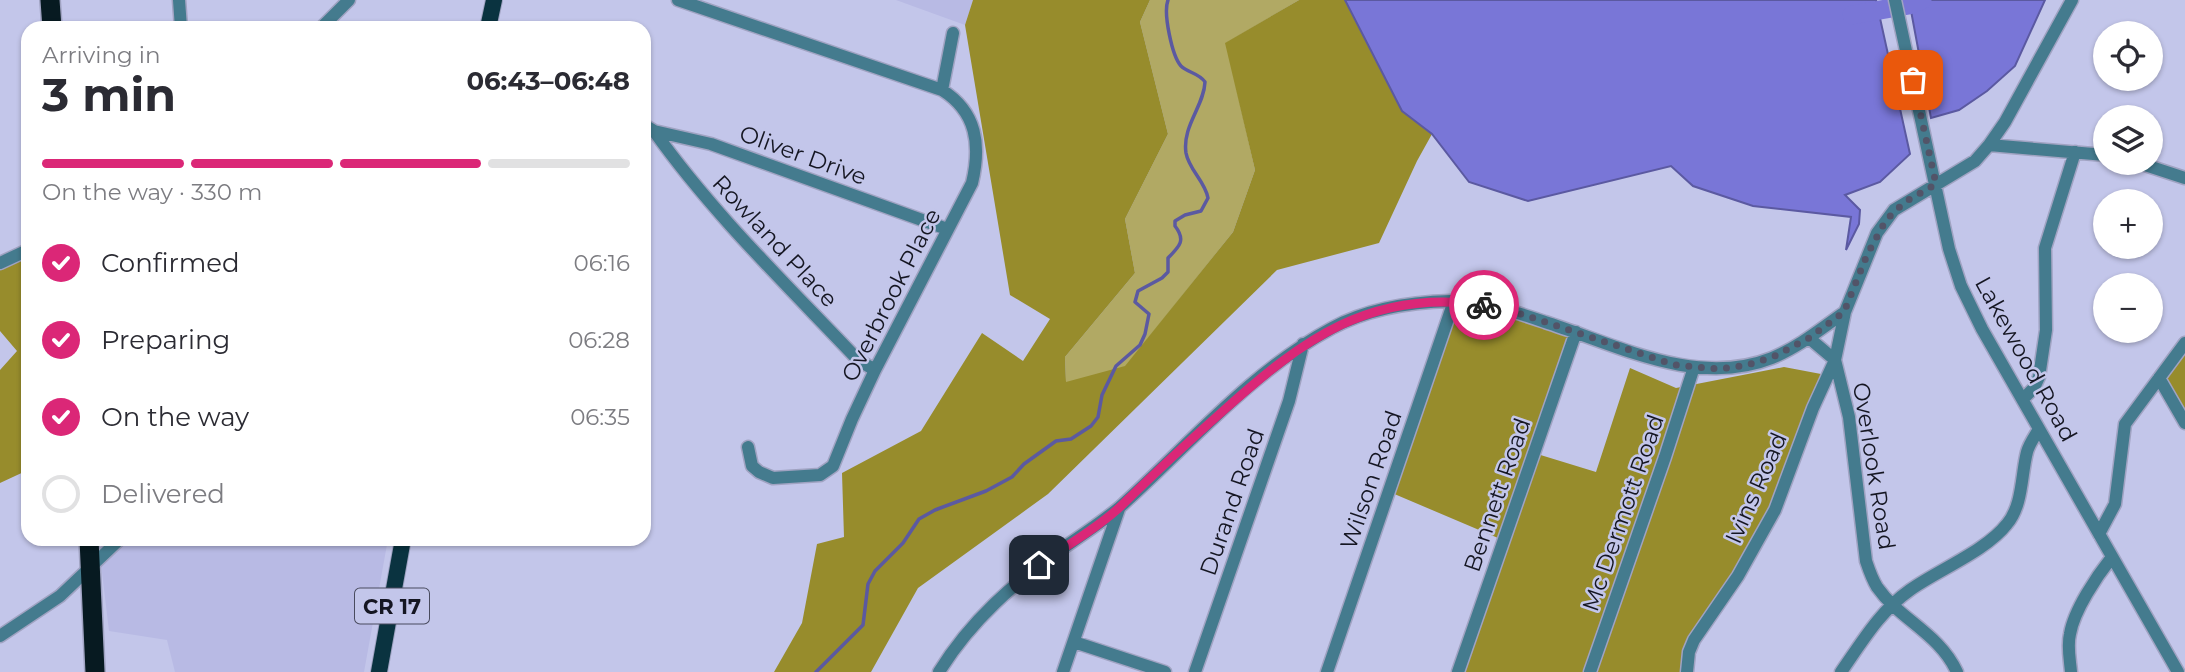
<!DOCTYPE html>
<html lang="en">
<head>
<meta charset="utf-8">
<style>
	:root { --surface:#fff; --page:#f2f2f3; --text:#2b2b33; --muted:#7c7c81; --line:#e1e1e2; --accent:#db2777 }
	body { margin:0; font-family:Montserrat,sans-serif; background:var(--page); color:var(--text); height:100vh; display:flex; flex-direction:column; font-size:26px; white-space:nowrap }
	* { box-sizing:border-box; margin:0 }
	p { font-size:23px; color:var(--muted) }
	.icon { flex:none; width:38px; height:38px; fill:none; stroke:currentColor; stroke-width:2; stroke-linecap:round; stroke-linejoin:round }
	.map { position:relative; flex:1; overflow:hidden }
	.side { position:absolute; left:21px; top:21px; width:630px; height:525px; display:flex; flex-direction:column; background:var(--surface); border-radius:21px; box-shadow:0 2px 5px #0004 }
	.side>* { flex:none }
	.fabs { position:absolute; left:2093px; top:21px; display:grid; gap:14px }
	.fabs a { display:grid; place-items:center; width:70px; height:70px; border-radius:50%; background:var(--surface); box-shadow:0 2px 5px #0004; font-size:35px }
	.pin { position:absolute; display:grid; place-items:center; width:60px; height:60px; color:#fff; margin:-30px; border-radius:14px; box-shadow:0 4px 10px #0006 }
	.courier { position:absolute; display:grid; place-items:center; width:70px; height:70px; margin:-35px; border:5px solid #db2777; border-radius:50%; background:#fff; color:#222; box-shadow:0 2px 9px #0007 }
	.head em { font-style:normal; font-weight:700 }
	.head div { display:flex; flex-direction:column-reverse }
	.head { display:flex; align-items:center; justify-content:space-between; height:119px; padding:0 21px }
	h1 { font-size:46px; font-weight:700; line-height:52px }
	.bar { display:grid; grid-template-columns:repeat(4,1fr); gap:10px 7px; align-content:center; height:84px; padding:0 21px }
	.bar i { height:9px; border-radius:5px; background:var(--line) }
	.bar .active { background:var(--accent) }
	.bar p { grid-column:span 4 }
	ol { padding:0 21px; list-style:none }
	li { display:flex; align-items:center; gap:21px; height:77px }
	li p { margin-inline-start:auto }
	li .icon { padding:7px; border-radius:50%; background:var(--accent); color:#fff; stroke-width:4 }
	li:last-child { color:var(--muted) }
	li i { width:38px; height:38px; border:4px solid var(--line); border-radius:50% }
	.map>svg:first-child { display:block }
	.built { fill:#b8bae4 }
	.green { fill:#b1a964 }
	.forest { fill:#978c2c }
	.water { fill:#7976d7; stroke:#5b59a1; stroke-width:2 }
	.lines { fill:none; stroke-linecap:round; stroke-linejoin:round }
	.stream { stroke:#5b59a1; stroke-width:3.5 }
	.river { stroke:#7976d7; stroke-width:19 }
	.minor-casing { stroke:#a0a3c2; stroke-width:15 }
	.major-casing { stroke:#a0a3c2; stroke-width:18 }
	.highway-casing { stroke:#a0a3c2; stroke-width:22 }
	.minor { stroke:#447b8e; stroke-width:12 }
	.major { stroke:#0a3340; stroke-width:16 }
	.highway { stroke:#071a21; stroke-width:19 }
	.done { stroke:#525468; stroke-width:7; stroke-dasharray:0 12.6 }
	.route { stroke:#db2777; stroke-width:9 }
	.labels { text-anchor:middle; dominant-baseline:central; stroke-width:5; stroke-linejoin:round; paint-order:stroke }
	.shield { fill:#c3c6ea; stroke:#494b5e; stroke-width:2 }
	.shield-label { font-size:21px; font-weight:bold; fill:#151622 }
	.street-label { font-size:23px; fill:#151622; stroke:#c3c6ea }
</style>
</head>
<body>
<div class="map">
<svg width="2185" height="672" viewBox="0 0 2185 672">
	<rect width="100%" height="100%" fill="#c3c6ea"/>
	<!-- built -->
	<path class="built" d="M 896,0 L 973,0 L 965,25 Z
		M 129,539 L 388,539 L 364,672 L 175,672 L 167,640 L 109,631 L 101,564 Z"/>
	<!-- green -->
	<path class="green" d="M 1150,0 L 1299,0 L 1226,43 L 1255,170 L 1233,232 L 1125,367 L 1066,383 L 1065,357 L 1135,273 L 1125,219 L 1168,134 L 1140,22 Z"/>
	<!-- forest -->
	<path class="forest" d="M 973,0 L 1150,0 L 1140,22 L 1168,134 L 1125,219 L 1135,273 L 1065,357 L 1066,382 L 1125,366 L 1233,232 L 1255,170 L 1225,43 L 1299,0 L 1345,0 L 1402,111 L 1432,134 L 1417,161 L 1379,243 L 1277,270 L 1048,494 L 918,588 L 871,672 L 774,672 L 802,623 L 817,544 L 844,537 L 842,473 L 921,431 L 982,333 L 1023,361 L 1050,319 L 1010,295 L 965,25 Z
		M 28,252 L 28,470 L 0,483 L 0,370 L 17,351 L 0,331 L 0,270 L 22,253 Z
		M 1456,300 L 1575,331 L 1534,453 L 1596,472 L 1630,368 L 1676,388 L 1784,367 L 1821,374 L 1766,529 L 1691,638 L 1691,672 L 1454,672 L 1498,538 L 1392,493 Z
		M 2185,339 L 2185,423 L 2159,379 Z"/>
	<!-- water -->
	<path class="water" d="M 1345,0 L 1876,0 L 1910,154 L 1880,182 L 1845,195 L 1860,210 L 1859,224 L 1846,250 L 1851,217 L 1753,206 L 1693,186 L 1671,166 L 1528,201 L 1469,182 L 1432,134 L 1402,111 Z
		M 1909,0 L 2045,0 L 2015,66 L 1987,91 L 1959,110 L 1931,118 Z"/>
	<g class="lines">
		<!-- stream -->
		<path class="stream" d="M 816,672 L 863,625 L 868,584 L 875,571 L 903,543 L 919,519 L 935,510 L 986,491 L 1012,477 L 1024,464 L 1056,441 L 1071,439 L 1091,426 L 1098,417 L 1102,395 L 1116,366 L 1140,345 L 1145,334 L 1149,314 L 1135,302 L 1138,291 L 1162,278 L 1168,272 L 1168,258 C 1180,246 1186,240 1175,226 L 1175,221 L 1185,215 L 1201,211 L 1208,198 C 1205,181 1189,170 1186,153 C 1182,126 1204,106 1205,82 C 1199,73 1188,73 1181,66 C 1172,56 1163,13 1168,0"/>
		<!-- river -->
		<path class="river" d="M 1852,15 L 1909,5 L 1922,0"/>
		<defs>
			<path id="minor" d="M 179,0 L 181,28
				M 678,0 L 942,90 C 977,112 981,145 972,183 L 875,370 L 852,419 L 833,466 L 820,475 L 773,478 L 759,472 L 752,466 L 748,447
				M 1895,0 L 1949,249 L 1961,286 L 1982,329 L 2178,672
				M 321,28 L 349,0
				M 942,90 L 953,33
				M 644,125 L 654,131 L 711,144 L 947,229
				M 654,131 C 713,214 788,286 858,360 L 875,370
				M 1989,145 L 2105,155
				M 2139,163 L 2185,178
				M 0,263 L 28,250
				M 1809,338 L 1835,360 L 1849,417 L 1866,561 C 1869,570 1872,579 1877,587 C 1900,620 1939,633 1957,672
				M 2159,378 L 2185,423
				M 2023,399 L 2034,388 L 2039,377 L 2046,330 L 2045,248 L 2075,152
				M 2099,534 L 2115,504 L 2125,424 L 2185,343
				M 0,636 L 60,596 L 120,539
				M 1074,642 L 1165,672
				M 939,672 C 971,620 1014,583 1063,548 C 1082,535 1102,522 1120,507 C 1188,446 1250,372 1332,328 C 1367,309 1411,302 1451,301 C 1483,301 1516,312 1545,322 C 1617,345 1697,388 1772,358 C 1799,347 1822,328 1845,312
				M 1063,672 L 1119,509
				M 1195,672 L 1289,401 L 1303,344
				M 1327,672 L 1454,301
				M 1458,672 L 1576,332
				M 1590,672 L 1665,457 L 1694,367
				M 1687,672 L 1689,652 L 1694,640 L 1738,576 L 1775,510 L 1813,408 L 1835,360 L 1845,312 L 1877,233 L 1894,210 L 1975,161 L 1989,145 L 2005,122 L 2072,0
				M 1841,672 C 1862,642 1880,611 1910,590 C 1938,570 1986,551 2007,524 C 2023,505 2021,475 2027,452 C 2029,444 2035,436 2039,429
				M 2071,672 C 2070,660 2067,646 2070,634 C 2074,610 2097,576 2112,557"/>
			<path id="major" d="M 488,28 L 494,0
				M 379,672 L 403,539"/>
			<path id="highway" d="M 50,0 L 52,28
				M 89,539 L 95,672"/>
		</defs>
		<!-- minor casing -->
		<use href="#minor" class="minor-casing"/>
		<!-- major casing -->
		<use href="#major" class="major-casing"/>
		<!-- highway casing -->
		<use href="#highway" class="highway-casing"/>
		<!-- minor -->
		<use href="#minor" class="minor"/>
		<!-- major -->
		<use href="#major" class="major"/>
		<!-- highway -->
		<use href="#highway" class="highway"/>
	</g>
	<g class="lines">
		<!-- done -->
		<path class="done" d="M 1484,305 L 1518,313 L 1675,365 L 1719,369 L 1747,365 L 1773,357 L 1809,338 L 1844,312 L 1867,255 L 1886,220 L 1905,202 L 1936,184 L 1913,80"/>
		<!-- route -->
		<path class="route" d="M 1039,565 C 1065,546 1097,529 1121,506 C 1154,474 1188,442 1223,411 C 1302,340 1371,288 1484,305"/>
	</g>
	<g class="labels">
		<!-- shield labels -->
		<rect class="shield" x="355" y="588.5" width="74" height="35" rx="5"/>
		<g class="shield-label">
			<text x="392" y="606">CR 17</text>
		</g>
		<!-- street labels -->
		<g class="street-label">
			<text transform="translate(803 155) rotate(20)">Oliver Drive</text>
			<text transform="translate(775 241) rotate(47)">Rowland Place</text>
			<text transform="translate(891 295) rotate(-63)">Overbrook Place</text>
			<text transform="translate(2026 359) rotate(61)">Lakewood Road</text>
			<text transform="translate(1874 466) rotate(81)">Overlook Road</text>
			<text transform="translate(1371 480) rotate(-71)">Wilson Road</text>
			<text transform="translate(1756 488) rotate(-66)">Ivins Road</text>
			<text transform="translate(1497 495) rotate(-71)">Bennett Road</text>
			<text transform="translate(1232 502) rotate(-71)">Durand Road</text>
			<text transform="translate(1623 513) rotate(-71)">Mc Dermott Road</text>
		</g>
	</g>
</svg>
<div class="fabs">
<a><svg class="icon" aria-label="locate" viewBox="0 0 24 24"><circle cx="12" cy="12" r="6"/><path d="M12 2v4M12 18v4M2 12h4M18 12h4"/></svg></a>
<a><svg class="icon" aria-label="layers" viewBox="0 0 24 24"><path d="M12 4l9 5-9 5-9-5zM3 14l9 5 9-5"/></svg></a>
<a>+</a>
<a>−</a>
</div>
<div class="pin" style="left:1913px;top:80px;background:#ea580c"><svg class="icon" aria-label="bag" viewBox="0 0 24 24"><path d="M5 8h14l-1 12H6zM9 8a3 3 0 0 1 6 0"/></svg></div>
<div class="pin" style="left:1039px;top:565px;background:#1f2937"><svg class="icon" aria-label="home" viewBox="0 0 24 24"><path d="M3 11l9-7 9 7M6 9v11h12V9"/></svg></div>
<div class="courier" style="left:1484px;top:305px"><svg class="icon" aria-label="bike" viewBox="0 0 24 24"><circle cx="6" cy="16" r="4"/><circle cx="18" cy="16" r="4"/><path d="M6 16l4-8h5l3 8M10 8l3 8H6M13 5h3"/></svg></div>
<section class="side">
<div class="head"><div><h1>3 min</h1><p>Arriving in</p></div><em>06:43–06:48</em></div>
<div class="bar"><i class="active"></i><i class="active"></i><i class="active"></i><i></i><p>On the way · 330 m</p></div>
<ol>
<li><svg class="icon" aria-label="check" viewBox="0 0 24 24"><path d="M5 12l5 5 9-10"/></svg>Confirmed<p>06:16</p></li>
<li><svg class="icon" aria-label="check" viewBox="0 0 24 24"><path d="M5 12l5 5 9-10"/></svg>Preparing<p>06:28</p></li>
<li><svg class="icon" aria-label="check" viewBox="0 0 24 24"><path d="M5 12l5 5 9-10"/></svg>On the way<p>06:35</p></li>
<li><i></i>Delivered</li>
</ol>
</section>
</div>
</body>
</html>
